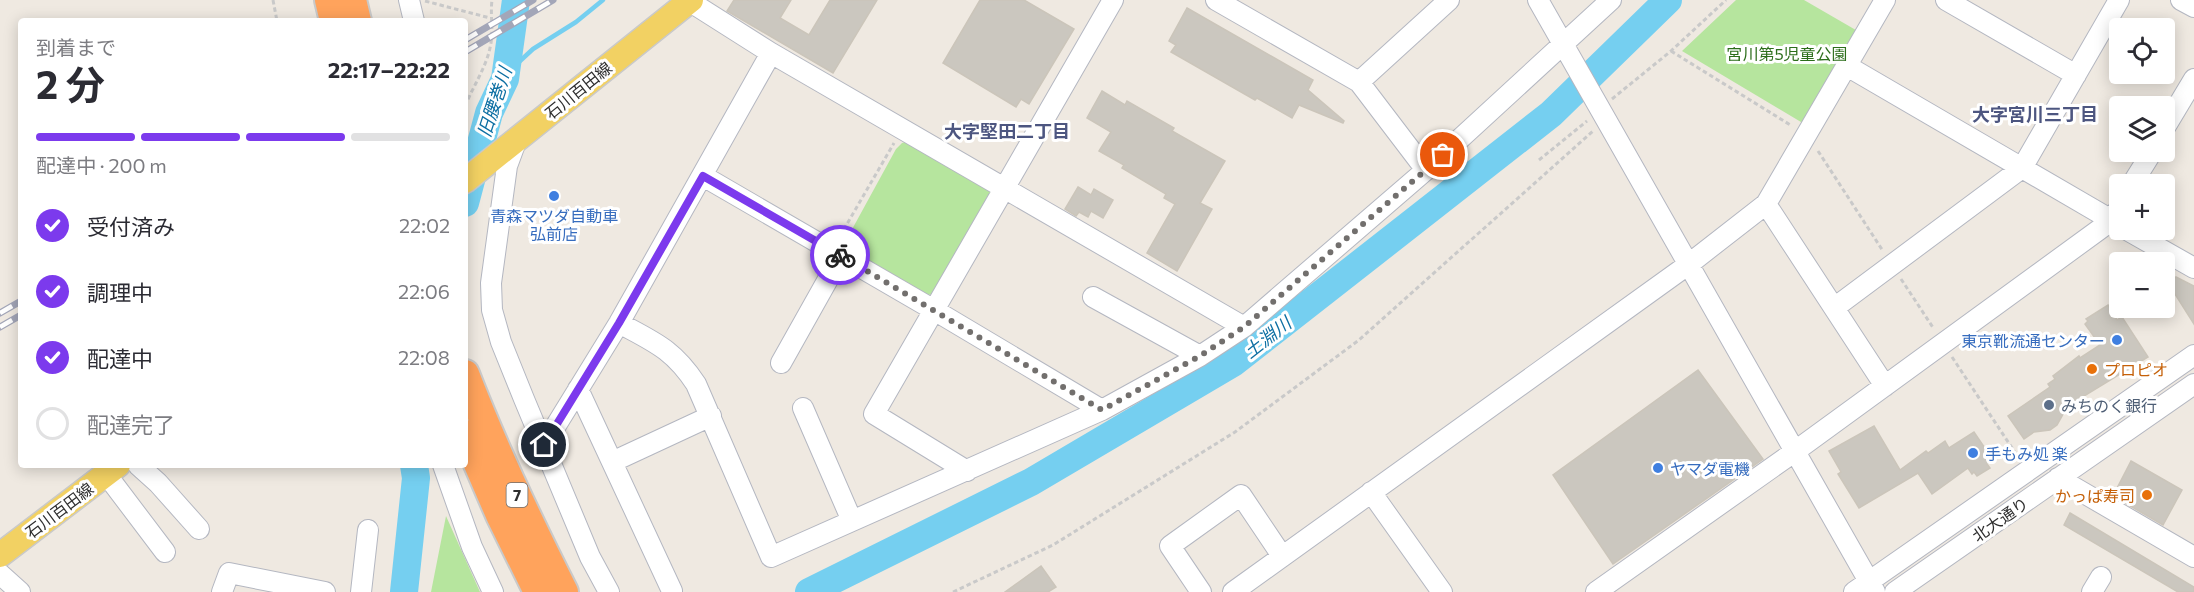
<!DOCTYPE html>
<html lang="ja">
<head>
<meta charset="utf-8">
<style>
	:root { --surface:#fff; --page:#f2f2f3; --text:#2b2b33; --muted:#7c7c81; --line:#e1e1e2; --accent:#7c3aed }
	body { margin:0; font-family:Commissioner,"Noto Sans JP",sans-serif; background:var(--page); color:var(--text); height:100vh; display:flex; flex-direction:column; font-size:22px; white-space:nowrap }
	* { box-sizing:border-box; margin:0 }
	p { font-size:20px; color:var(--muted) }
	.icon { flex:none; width:33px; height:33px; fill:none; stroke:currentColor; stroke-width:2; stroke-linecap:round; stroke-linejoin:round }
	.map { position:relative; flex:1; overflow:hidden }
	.sheet { position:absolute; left:18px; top:18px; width:450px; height:450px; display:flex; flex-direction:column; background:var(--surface); border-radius:6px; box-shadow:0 3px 15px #0003 }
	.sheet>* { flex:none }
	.tools { position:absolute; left:2109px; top:18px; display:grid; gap:12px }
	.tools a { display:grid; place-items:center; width:66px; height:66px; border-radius:6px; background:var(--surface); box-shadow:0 3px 15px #0003; font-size:30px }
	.pin { position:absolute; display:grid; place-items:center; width:51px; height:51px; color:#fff; margin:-26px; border:3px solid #fff; border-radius:50%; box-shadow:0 2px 6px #0007 }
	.courier { position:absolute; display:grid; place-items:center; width:60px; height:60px; margin:-30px; border:4px solid #7c3aed; border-radius:50%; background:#fff; color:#222; box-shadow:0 2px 8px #0007 }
	.overview em { font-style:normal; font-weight:700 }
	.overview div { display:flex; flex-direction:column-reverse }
	.overview { display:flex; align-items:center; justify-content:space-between; height:102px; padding:0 18px }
	h1 { font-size:39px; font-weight:700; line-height:45px }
	.bar { display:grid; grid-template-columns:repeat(4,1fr); gap:9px 6px; align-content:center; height:72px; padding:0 18px }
	.bar i { height:8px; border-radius:4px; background:var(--line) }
	.bar .current { background:var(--accent) }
	.bar p { grid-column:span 4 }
	ol { padding:0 18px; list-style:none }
	li { display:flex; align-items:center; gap:18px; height:66px }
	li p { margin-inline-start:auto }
	li .icon { padding:6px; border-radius:50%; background:var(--accent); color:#fff; stroke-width:4 }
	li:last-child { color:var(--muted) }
	li i { width:33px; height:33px; border:3px solid var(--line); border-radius:50% }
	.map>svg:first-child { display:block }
	.green { fill:#b6e59e }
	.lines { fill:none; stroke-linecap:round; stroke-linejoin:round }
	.stream { stroke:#75cff0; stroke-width:4.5 }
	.river { stroke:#75cff0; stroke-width:28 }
	.building { fill:#cbc7bf; stroke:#cbc5ba; stroke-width:1.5 }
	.minor-casing { stroke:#b4b7c1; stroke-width:22 }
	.major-casing { stroke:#c9c9c9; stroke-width:27 }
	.highway-casing { stroke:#c9c9c9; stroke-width:32 }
	.path { stroke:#c9c9c9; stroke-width:3; stroke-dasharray:4.5 3; stroke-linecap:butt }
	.minor { stroke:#fff; stroke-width:20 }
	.major { stroke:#f2d163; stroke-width:24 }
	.highway { stroke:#ffa35c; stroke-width:28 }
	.rail-casing { stroke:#a3a6b8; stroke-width:7 }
	.rail { stroke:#fff; stroke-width:4.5; stroke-dasharray:14; stroke-linecap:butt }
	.done { stroke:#726f6d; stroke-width:6; stroke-dasharray:0 10.8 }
	.route { stroke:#7c3aed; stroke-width:8 }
	.shop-dot { fill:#3f7fe0; stroke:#fff; stroke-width:2 }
	.food-dot { fill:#e8710a; stroke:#fff; stroke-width:2 }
	.service-dot { fill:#5c6f8a; stroke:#fff; stroke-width:2 }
	.labels { text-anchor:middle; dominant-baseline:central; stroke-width:6; stroke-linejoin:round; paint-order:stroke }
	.shield { fill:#fff; stroke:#6d6d6d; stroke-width:1.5 }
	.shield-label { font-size:15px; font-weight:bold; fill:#2e2e2e }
	.park-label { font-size:16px; fill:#2c6e1b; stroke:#fff }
	.street-label { font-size:16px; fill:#2e2e2e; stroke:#fff }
	.shop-label { font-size:16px; fill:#366cbe; stroke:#fff; text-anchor:start }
	.food-label { font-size:16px; fill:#c56008; stroke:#fff; text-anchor:start }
	.service-label { font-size:16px; fill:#4e5e75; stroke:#fff; text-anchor:start }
	.water-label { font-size:18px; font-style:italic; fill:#0d6fa3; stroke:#fff }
	.neighbourhood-label { font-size:18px; font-weight:bold; fill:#4d5680; stroke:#fff }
</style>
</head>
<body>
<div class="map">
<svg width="2194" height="592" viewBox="0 0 2194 592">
	<rect width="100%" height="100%" fill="#efe9e1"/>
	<!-- green -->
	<path class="green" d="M 1736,0 L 1804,0 L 1861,33 L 1806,125 L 1682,51 Z
		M 909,141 L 989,186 L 993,194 L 936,294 L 927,295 L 849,251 L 844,244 L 896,149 L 902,143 Z
		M 446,516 L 480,592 L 431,592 Z"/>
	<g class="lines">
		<!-- stream -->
		<path class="stream" d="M 505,79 L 520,61 L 533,49 L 576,22 L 603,0"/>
		<!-- river -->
		<path class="river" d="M 465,203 L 489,113 L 505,79 L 516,0
			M 404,592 L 416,478 L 414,465
			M 809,592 L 1031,482 L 1233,363 L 1551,114 L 1668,0"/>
	</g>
	<!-- building -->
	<path class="building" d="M 734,0 L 791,0 L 780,18 L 809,35 L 830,0 L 877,0 L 833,73 L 727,11 Z
		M 980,0 L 1024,0 L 1074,29 L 1029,104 L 1021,99 L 1016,107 L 943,63 Z
		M 1187,8 L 1313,80 L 1308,90 L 1344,121 L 1343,123 L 1299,105 L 1292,118 L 1257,98 L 1255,100 L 1171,52 L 1176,45 L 1169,41 Z
		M 1102,91 L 1125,105 L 1127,101 L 1174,128 L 1172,131 L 1225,161 L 1200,203 L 1212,209 L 1177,271 L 1147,253 L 1175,204 L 1164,198 L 1166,194 L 1122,168 L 1124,165 L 1099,151 L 1111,132 L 1087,118 Z
		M 1078,187 L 1091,195 L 1094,189 L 1113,200 L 1103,218 L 1091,211 L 1088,217 L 1079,212 L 1076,216 L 1065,209 Z
		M 2176,277 L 2194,286 L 2194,324 L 2168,283 Z
		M 2108,305 L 2117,320 L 2122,317 L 2148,357 L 2079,399 L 2066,409 L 2057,425 L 2050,430 L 2034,432 L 2024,439 L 2008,416 L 2050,387 L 2048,384 L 2055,379 L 2053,376 L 2079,356 L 2080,358 L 2100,345 L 2085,324 L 2088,321 L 2086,319 Z
		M 1698,370 L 1763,459 L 1613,564 L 1553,475 Z
		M 1874,426 L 1900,470 L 1926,451 L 1928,453 L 1945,441 L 1949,448 L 1974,432 L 1993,460 L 1987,464 L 1990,468 L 1977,476 L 1974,472 L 1972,474 L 1968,468 L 1932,494 L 1918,473 L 1859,508 L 1838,474 L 1841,472 L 1829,451 Z
		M 2131,461 L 2182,490 L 2163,525 L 2113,496 Z
		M 2070,513 L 2194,587 L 2194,592 L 2178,592 L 2064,525 Z
		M 1041,566 L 1056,587 L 1048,592 L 1005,592 Z"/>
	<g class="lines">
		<defs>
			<path id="minor" d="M 409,0 L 414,21
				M 1216,0 L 1359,82 L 1426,170
				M 1538,0 L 1875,592
				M 1946,0 L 2076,75
				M 2181,0 L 2194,7
				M 689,1 L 771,53 L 1244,327
				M 1847,66 L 2120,225
				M 1359,82 L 1449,0
				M 2164,129 L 2194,79
				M 517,139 L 507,166 L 491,283 L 492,310 L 501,342 L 524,399 L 590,557 L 609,592
				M 703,176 L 934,310 L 1102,410
				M 2132,184 L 2152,152
				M 1766,204 L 1885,386
				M 2127,230 L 2194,268
				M 1093,297 L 1200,356
				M 1834,308 L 2022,168 L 2119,0
				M 619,323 C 654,342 673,349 696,384 L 771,557 L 1102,410 L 1200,356 L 1244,327 L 1426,170 L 1611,0
				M 781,363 L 841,256
				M 578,389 L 672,591
				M 803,408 L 852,521
				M 544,445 L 619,323 L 771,53
				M 612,462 L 711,416
				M 138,465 L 158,483 L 199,529
				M 443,465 L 472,547 L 493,592
				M 967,471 L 874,414 L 1113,0
				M 106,474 L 165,552
				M 2058,478 L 2194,557
				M 1371,492 L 1442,592
				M 0,574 L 20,592
				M 222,592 L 229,573 L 325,592
				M 361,592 L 368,530
				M 1201,592 L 1170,546 L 1241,495 L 1282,556
				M 1233,592 L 1689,264 L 1766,204 L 1885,0
				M 1596,592 L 1794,452 L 2111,221 L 2120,207
				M 1854,592 L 2194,355
				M 1895,592 L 2194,384
				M 2092,592 L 2101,577"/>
			<path id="major" d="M 465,181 L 691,0
				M 0,555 L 118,465"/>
			<path id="highway" d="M 329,0 L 334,21
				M 352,0 L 357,21
				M 465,374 C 494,449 528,521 564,592
				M 465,434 L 500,515 L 538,592"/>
		</defs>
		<!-- minor casing -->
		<use href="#minor" class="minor-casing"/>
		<!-- major casing -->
		<use href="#major" class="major-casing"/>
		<!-- highway casing -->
		<use href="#highway" class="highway-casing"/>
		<!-- path -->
		<path class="path" d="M 273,0 L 277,21
			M 425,1 L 490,18
			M 1671,51 L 1792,126
			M 1612,99 L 1671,51 L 1726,0
			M 465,106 C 473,87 486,67 490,48 C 494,31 490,17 492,0
			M 1818,151 L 1883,251
			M 1539,160 L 1587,121
			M 840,236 L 894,143
			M 1901,279 L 1934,329
			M 1952,357 L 2018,457
			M 953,592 L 1053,545 L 1235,432 L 1359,340 L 1593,131"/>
		<!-- minor -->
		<use href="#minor" class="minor"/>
		<!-- major -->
		<use href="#major" class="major"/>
		<!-- highway -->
		<use href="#highway" class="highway"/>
		<defs>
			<path id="rail" d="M 465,40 L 533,0
				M 465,52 L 553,0
				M 0,313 L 21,301
				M 0,327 L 21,315"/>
		</defs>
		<!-- rail casing -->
		<use href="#rail" class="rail-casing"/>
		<!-- rail -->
		<use href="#rail" class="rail"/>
	</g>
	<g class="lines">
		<!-- done -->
		<path class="done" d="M 840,255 L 1102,410 L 1200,356 L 1244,327 L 1443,155"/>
		<!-- route -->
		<path class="route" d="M 544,445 L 619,323 L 703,176 L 840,255"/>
	</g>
	<!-- markers -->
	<g class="shop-dot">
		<circle cx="554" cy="196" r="6"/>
		<circle cx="2117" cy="340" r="6"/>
		<circle cx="1973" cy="453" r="6"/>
		<circle cx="1658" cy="468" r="6"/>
	</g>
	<g class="food-dot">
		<circle cx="2092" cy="369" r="6"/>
		<circle cx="2147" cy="495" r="6"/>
	</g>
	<circle class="service-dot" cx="2049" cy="405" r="6"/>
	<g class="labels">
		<!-- shield labels -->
		<rect class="shield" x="506.5" y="483" width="21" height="24" rx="4.5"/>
		<g class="shield-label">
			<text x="517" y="495">7</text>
		</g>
		<!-- park labels -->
		<g class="park-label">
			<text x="1787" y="53">宮川第5児童公園</text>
		</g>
		<!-- street labels -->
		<g class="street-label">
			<text transform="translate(578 90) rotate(-39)">石川百田線</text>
			<text transform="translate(59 510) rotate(-37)">石川百田線</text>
			<text transform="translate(2000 519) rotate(-35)">北大通り</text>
		</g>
		<!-- shop labels -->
		<g class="shop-label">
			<text x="554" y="215" text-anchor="middle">青森マツダ自動車<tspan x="554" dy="18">弘前店</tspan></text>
			<text x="2105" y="340" text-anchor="end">東京靴流通センター</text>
			<text x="1985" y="453">手もみ処 楽</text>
			<text x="1670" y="468">ヤマダ電機</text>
		</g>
		<!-- food labels -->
		<g class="food-label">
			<text x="2104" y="369">プロピオ</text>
			<text x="2135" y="495" text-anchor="end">かっぱ寿司</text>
		</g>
		<!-- service labels -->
		<g class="service-label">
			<text x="2061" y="405">みちのく銀行</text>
		</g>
		<!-- water labels -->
		<g class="water-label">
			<text transform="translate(494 102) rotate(-72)">旧腰巻川</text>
			<text transform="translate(1267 337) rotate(-38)">土淵川</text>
		</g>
		<!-- neighbourhood labels -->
		<g class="neighbourhood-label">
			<text x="2035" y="114">大字宮川三丁目</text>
			<text x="1007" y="131">大字堅田二丁目</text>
		</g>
	</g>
</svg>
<div class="tools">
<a><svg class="icon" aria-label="locate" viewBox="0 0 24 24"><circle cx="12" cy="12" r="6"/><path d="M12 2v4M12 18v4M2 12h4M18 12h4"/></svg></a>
<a><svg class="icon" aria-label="layers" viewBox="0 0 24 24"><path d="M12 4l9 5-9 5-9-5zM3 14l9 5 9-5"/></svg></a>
<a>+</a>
<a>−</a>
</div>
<div class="pin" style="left:1443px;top:155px;background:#ea580c"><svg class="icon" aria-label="bag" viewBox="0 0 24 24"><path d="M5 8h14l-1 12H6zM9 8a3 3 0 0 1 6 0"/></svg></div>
<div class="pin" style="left:544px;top:445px;background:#1f2937"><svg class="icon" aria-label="home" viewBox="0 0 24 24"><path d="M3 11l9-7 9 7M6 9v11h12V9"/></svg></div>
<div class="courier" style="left:840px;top:255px"><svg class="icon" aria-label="bike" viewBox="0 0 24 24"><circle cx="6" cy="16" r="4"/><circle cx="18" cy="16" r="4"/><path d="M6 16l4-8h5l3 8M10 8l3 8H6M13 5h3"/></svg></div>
<section class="sheet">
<div class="overview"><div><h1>2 分</h1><p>到着まで</p></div><em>22:17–22:22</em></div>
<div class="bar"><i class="current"></i><i class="current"></i><i class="current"></i><i></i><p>配達中 · 200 m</p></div>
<ol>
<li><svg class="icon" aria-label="check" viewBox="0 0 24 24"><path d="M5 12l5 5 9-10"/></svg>受付済み<p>22:02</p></li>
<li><svg class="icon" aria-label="check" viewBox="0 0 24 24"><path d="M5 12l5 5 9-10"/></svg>調理中<p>22:06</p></li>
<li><svg class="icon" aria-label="check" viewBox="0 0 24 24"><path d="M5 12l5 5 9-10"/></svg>配達中<p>22:08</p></li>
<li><i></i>配達完了</li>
</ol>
</section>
</div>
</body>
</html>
